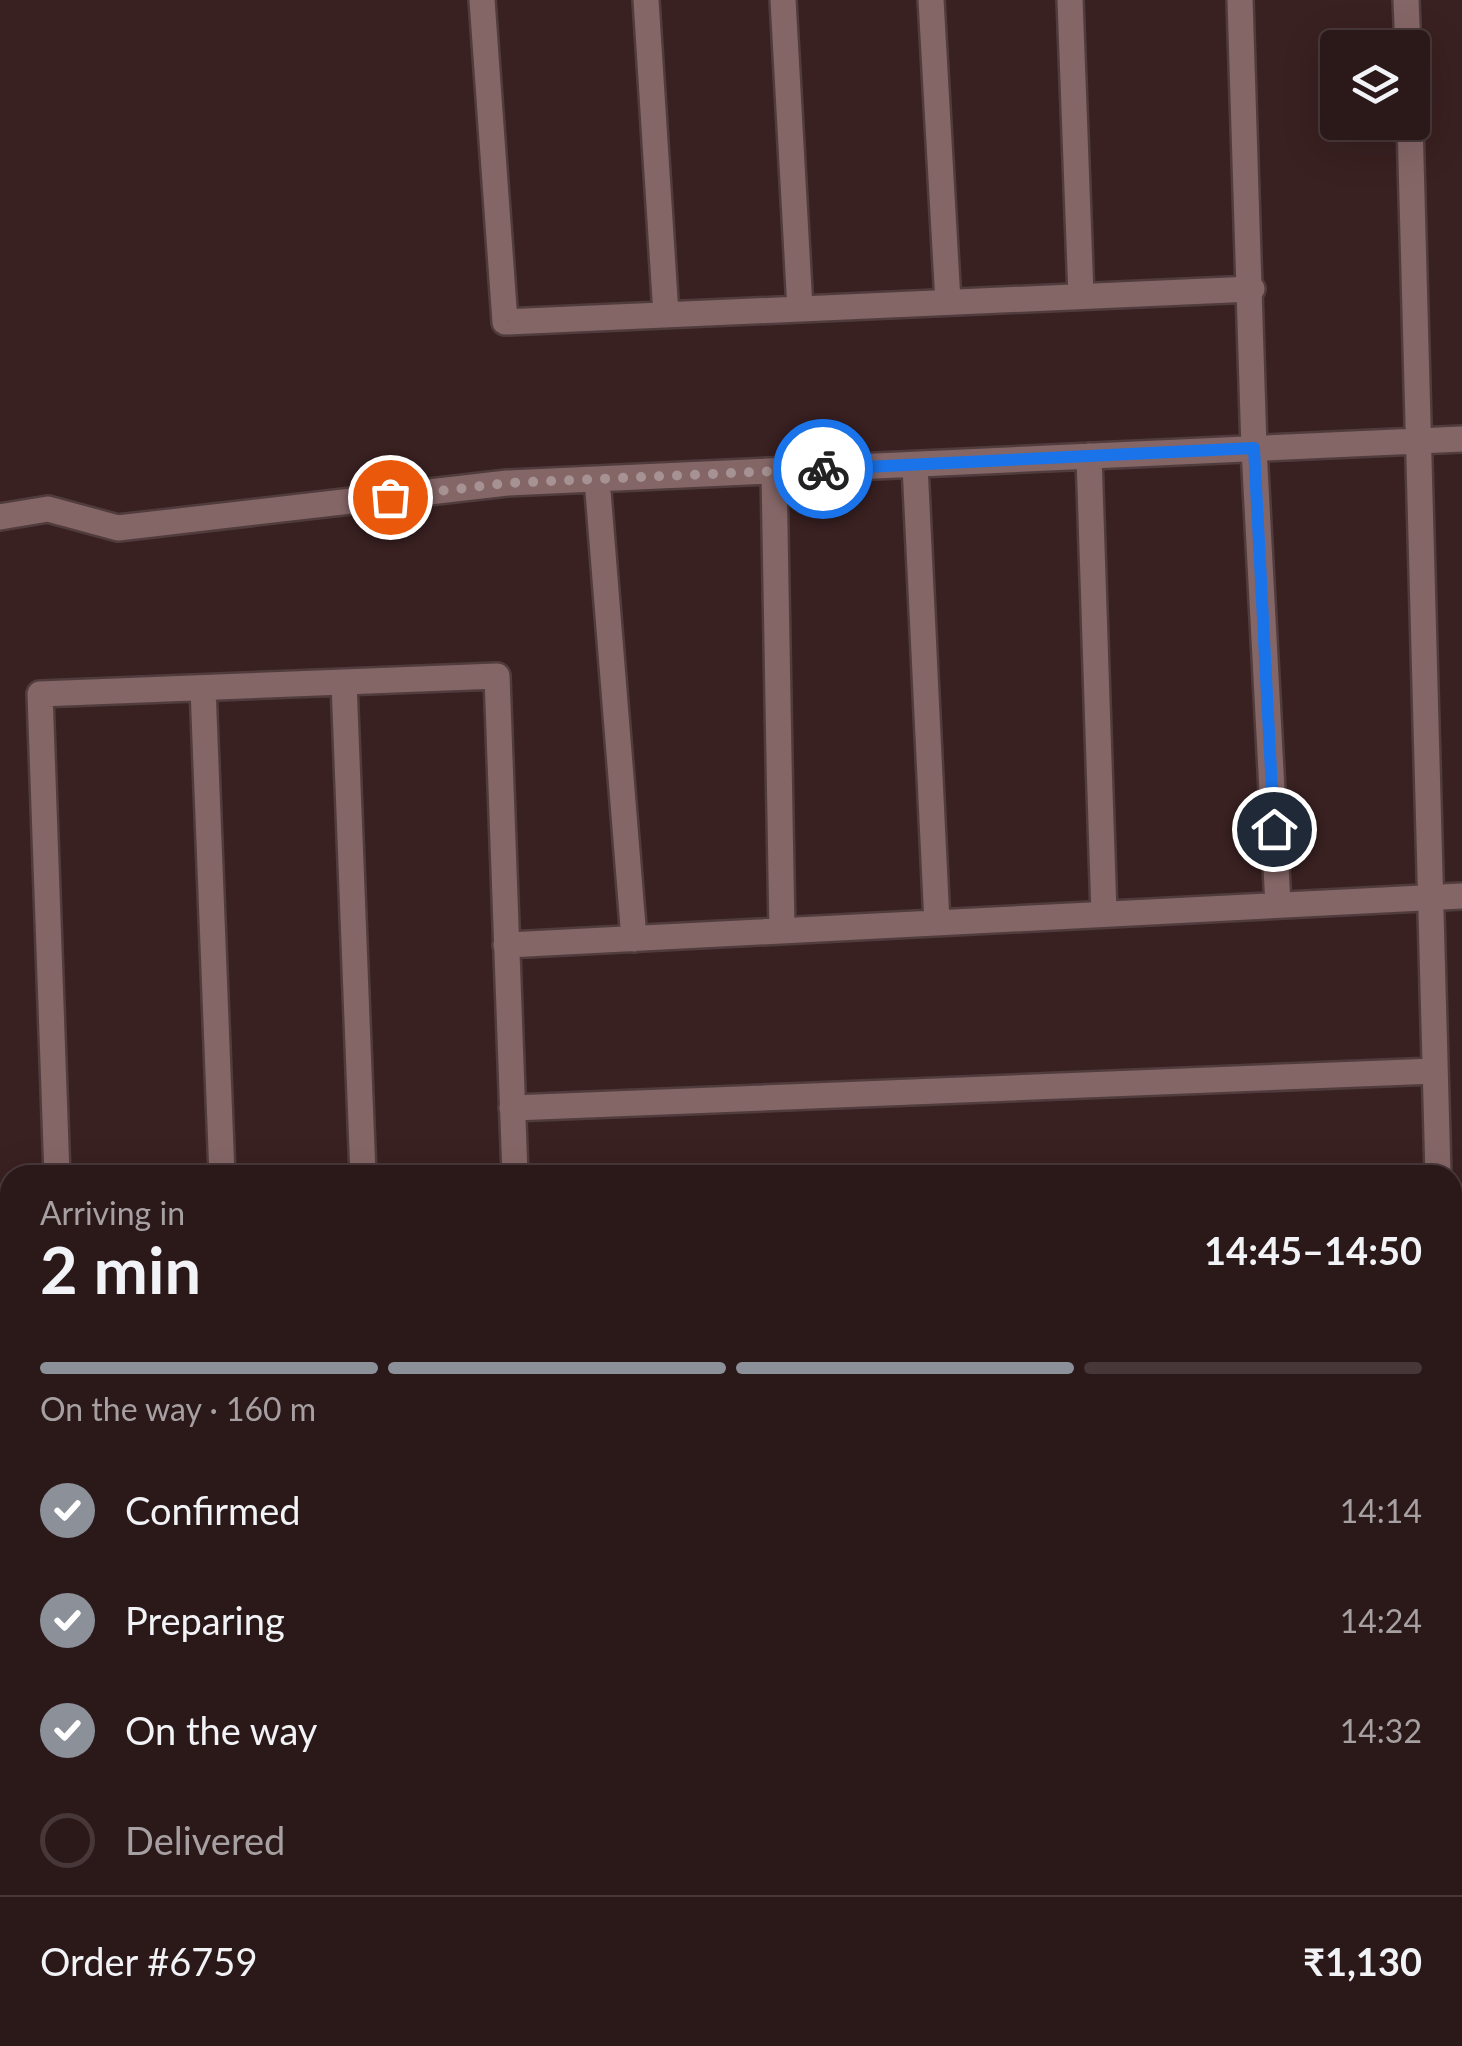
<!DOCTYPE html>
<html lang="en">
<head>
<meta charset="utf-8">
<style>
	:root { --surface:#2b1819; --page:#332122; --text:#f1f3f6; --muted:#a6a0a2; --line:#473738; --accent:#8c9099 }
	body { margin:0; font-family:Lato,sans-serif; background:var(--page); color:var(--text); height:100vh; display:flex; flex-direction:column; font-size:38px; white-space:nowrap }
	* { box-sizing:border-box; margin:0 }
	p { font-size:32px; color:var(--muted) }
	.icon { flex:none; width:55px; height:55px; fill:none; stroke:currentColor; stroke-width:2; stroke-linecap:round; stroke-linejoin:round }
	.map { position:relative; flex:1; overflow:hidden }
	.side { position:absolute; left:0px; top:1165px; width:1462px; height:882px; display:flex; flex-direction:column; background:var(--surface); border-radius:30px 30px 0 0; box-shadow:0 10px 40px #0002,0 0 0 2px var(--line) }
	.side>* { flex:none }
	.buttons { position:absolute; left:1320px; top:30px; display:grid; gap:20px }
	.buttons a { display:grid; place-items:center; width:110px; height:110px; border-radius:10px; background:var(--surface); box-shadow:0 10px 40px #0002,0 0 0 2px var(--line); font-size:50px }
	.pin { position:absolute; display:grid; place-items:center; width:85px; height:85px; color:#fff; margin:-42px; border:5px solid #fff; border-radius:50%; box-shadow:0 2px 10px #0007 }
	.courier { position:absolute; display:grid; place-items:center; width:100px; height:100px; margin:-50px; border:8px solid #1a73e8; border-radius:50%; background:#fff; color:#222; box-shadow:0 2px 12px #0007 }
	.overview em { font-style:normal; font-weight:700 }
	.overview div { display:flex; flex-direction:column-reverse }
	.overview { display:flex; align-items:center; justify-content:space-between; height:170px; padding:0 40px }
	h1 { font-size:65px; font-weight:700; line-height:75px }
	.bar { display:grid; grid-template-columns:repeat(4,1fr); gap:15px 10px; align-content:center; height:120px; padding:0 40px }
	.bar i { height:12px; border-radius:8px; background:var(--line) }
	.bar .selected { background:var(--accent) }
	.bar p { grid-column:span 4 }
	.line { display:flex; align-items:center; gap:25px; padding:0 40px; border-top:2px solid var(--line) }
	.line div { flex:1 }
	ol { padding:0 40px; list-style:none }
	li { display:flex; align-items:center; gap:30px; height:110px }
	li p { margin-inline-start:auto }
	li .icon { padding:10px; border-radius:50%; background:var(--accent); color:#fff; stroke-width:4 }
	li:last-child { color:var(--muted) }
	li i { width:55px; height:55px; border:5px solid var(--line); border-radius:50% }
	.map>svg:first-child { display:block }
	.lines { fill:none; stroke-linecap:round; stroke-linejoin:round }
	.minor-casing { stroke:#513c3d; stroke-width:30 }
	.minor { stroke:#856667; stroke-width:25 }
	.done { stroke:#a69293; stroke-width:10; stroke-dasharray:0 18 }
	.route { stroke:#1a73e8; stroke-width:12 }
</style>
</head>
<body>
<div class="map">
<svg width="1462" height="2046" viewBox="0 0 1462 2046">
	<rect width="100%" height="100%" fill="#392021"/>
	<g class="lines">
		<defs>
			<path id="minor" d="M 482,0 L 505,322 L 1252,289
				M 646,0 L 666,315
				M 783,0 L 800,309
				M 931,0 L 948,302
				M 1070,0 L 1081,296
				M 1240,0 L 1254,449 L 1278,905
				M 1406,0 L 1408,48
				M 1410,122 L 1438,1175
				M 1089,456 L 1104,914
				M 915,465 L 937,923
				M 774,471 L 782,931
				M 597,479 L 634,939
				M 0,517 L 48,509 L 118,528 L 507,483 L 1462,439
				M 344,682 L 363,1175
				M 203,688 L 222,1175
				M 506,945 L 1462,896
				M 512,1108 L 1435,1071
				M 57,1175 L 40,694 L 497,676 L 515,1175
				M 1452,1241 L 1462,1241
				M 0,1311 L 10,1310
				M 1452,1426 L 1462,1425
				M 1452,1573 L 1462,1572
				M 1452,1752 L 1462,1751
				M 0,1866 L 10,1863
				M 1452,1944 L 1462,1943
				M 35,2038 L 35,2046
				M 171,2038 L 172,2046
				M 354,2038 L 355,2046
				M 548,2038 L 548,2046
				M 713,2038 L 713,2046
				M 911,2038 L 911,2046
				M 1160,2038 L 1161,2046"/>
		</defs>
		<!-- minor casing -->
		<use href="#minor" class="minor-casing"/>
		<!-- minor -->
		<use href="#minor" class="minor"/>
	</g>
	<g class="lines">
		<!-- done -->
		<path class="done" d="M 390,497 L 507,483 L 823,469"/>
		<!-- route -->
		<path class="route" d="M 823,469 L 1254,448 L 1274,829"/>
	</g>
</svg>
<div class="buttons">
<a><svg class="icon" aria-label="layers" viewBox="0 0 24 24"><path d="M12 4l9 5-9 5-9-5zM3 14l9 5 9-5"/></svg></a>
</div>
<div class="pin" style="left:390px;top:497px;background:#ea580c"><svg class="icon" aria-label="bag" viewBox="0 0 24 24"><path d="M5 8h14l-1 12H6zM9 8a3 3 0 0 1 6 0"/></svg></div>
<div class="pin" style="left:1274px;top:829px;background:#1f2937"><svg class="icon" aria-label="home" viewBox="0 0 24 24"><path d="M3 11l9-7 9 7M6 9v11h12V9"/></svg></div>
<div class="courier" style="left:823px;top:469px"><svg class="icon" aria-label="bike" viewBox="0 0 24 24"><circle cx="6" cy="16" r="4"/><circle cx="18" cy="16" r="4"/><path d="M6 16l4-8h5l3 8M10 8l3 8H6M13 5h3"/></svg></div>
<section class="side">
<div class="overview"><div><h1>2 min</h1><p>Arriving in</p></div><em>14:45–14:50</em></div>
<div class="bar"><i class="selected"></i><i class="selected"></i><i class="selected"></i><i></i><p>On the way · 160 m</p></div>
<ol>
<li><svg class="icon" aria-label="check" viewBox="0 0 24 24"><path d="M5 12l5 5 9-10"/></svg>Confirmed<p>14:14</p></li>
<li><svg class="icon" aria-label="check" viewBox="0 0 24 24"><path d="M5 12l5 5 9-10"/></svg>Preparing<p>14:24</p></li>
<li><svg class="icon" aria-label="check" viewBox="0 0 24 24"><path d="M5 12l5 5 9-10"/></svg>On the way<p>14:32</p></li>
<li><i></i>Delivered</li>
</ol>
<div class="line" style="height:130px"><div>Order #6759</div><b>₹1,130</b></div>
</section>
</div>
</body>
</html>
